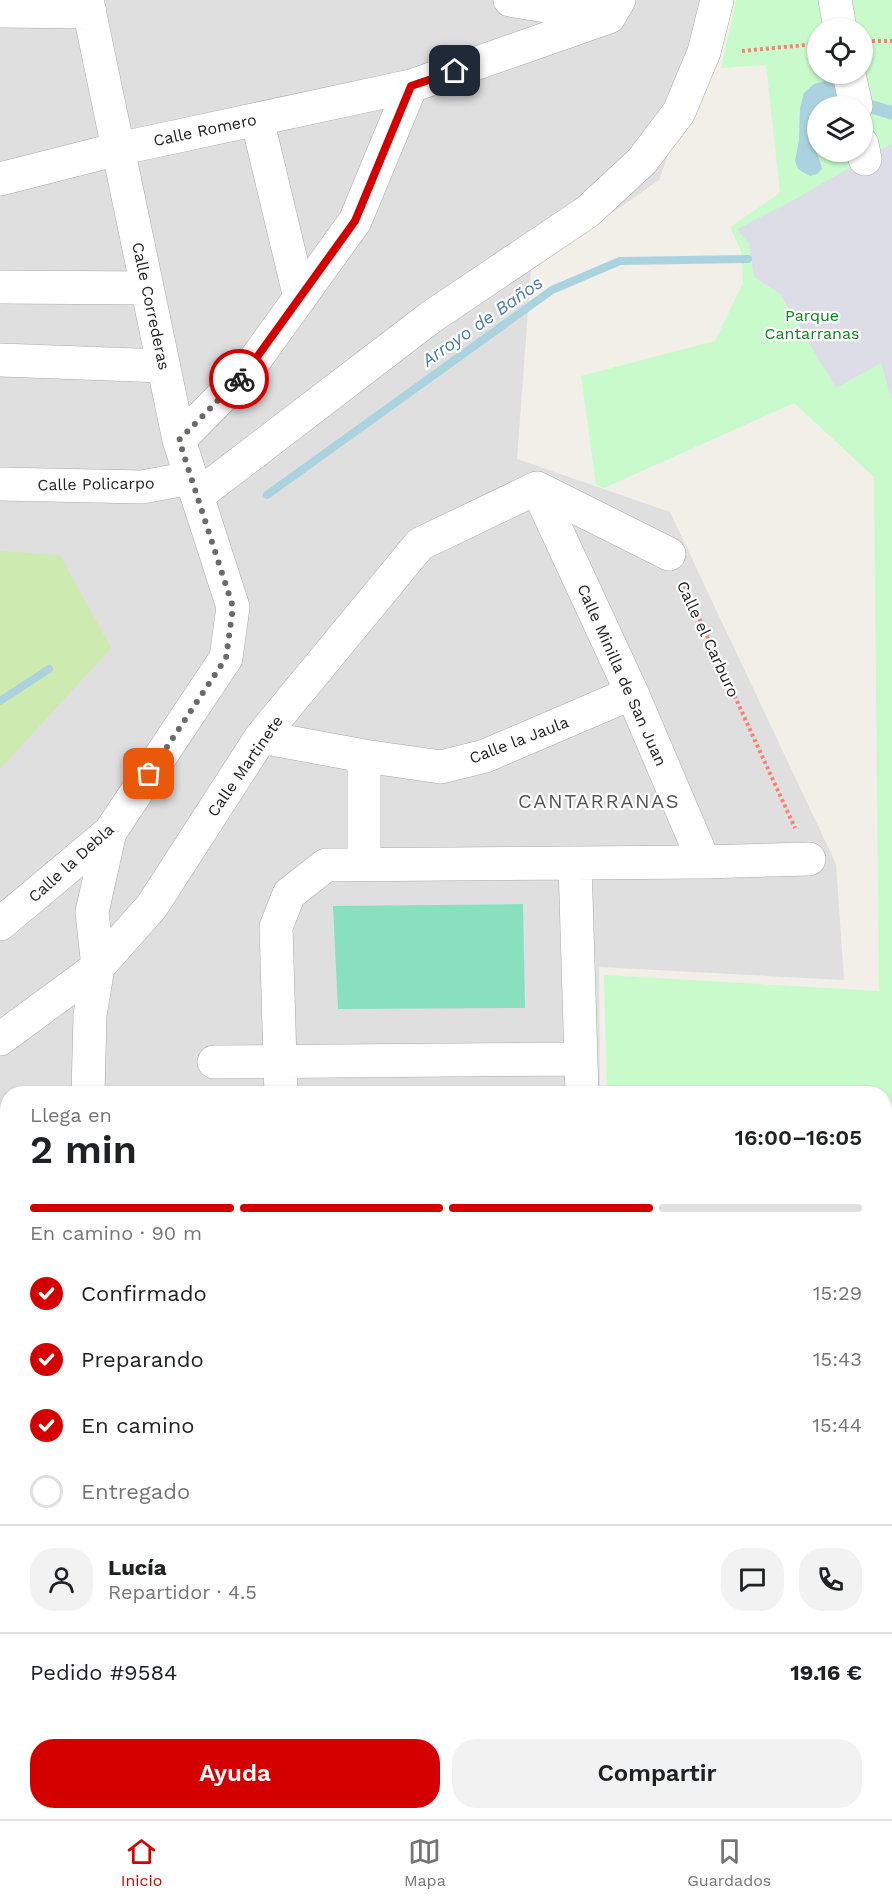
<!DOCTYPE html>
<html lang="es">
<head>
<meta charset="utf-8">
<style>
	:root { --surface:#fff; --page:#f2f2f2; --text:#202124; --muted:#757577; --line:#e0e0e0; --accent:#d40000 }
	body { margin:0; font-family:"Work Sans",sans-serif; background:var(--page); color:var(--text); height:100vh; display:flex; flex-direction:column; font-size:22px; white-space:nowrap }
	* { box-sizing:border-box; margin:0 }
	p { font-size:20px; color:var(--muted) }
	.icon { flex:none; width:33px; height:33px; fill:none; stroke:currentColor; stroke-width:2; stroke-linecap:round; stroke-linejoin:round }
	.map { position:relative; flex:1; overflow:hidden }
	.drawer { position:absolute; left:0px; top:1086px; width:892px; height:734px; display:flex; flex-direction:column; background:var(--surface); border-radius:24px 24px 0 0; box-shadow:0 2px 4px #0004 }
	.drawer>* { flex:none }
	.fabs { position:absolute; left:807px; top:18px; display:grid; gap:12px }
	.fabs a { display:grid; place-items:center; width:66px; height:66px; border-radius:50%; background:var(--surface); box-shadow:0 2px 4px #0004; font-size:30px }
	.pin { position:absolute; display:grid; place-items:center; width:51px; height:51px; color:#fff; margin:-26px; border-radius:12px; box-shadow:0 3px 9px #0006 }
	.courier { position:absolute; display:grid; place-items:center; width:60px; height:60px; margin:-30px; border:4px solid #d40000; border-radius:50%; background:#fff; color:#222; box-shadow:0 2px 8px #0007 }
	.summary em { font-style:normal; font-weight:600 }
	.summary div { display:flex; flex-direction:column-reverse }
	.summary { display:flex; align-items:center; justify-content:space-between; height:102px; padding:0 30px }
	h1 { font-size:39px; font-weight:600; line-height:45px }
	.bar { display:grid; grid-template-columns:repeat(4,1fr); gap:9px 6px; align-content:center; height:72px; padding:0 30px }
	.bar i { height:8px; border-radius:4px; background:var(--line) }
	.bar .on { background:var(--accent) }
	.bar p { grid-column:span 4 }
	.line { display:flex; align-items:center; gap:15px; padding:0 30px; border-top:2px solid var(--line) }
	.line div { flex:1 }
	.round { display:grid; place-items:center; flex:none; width:63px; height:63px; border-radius:24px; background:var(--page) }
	ol { padding:0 30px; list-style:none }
	li { display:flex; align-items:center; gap:18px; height:66px }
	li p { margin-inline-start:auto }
	li .icon { padding:6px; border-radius:50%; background:var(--accent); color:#fff; stroke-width:4 }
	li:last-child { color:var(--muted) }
	li i { width:33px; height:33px; border:3px solid var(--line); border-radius:50% }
	.button { display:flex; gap:12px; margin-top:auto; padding:12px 30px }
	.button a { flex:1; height:69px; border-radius:24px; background:var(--accent); color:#fff; font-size:24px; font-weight:600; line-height:69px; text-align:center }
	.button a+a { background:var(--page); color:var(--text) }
	.menu { display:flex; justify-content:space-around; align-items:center; height:84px; border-top:2px solid var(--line); background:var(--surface); font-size:16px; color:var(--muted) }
	.menu a { display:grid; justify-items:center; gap:3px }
	.menu .on { color:var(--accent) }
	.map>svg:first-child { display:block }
	.residential { fill:#e0dfdf }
	.grass { fill:#cdebb0 }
	.park { fill:#c8facc; fill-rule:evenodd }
	.pitch { fill:#88e0be }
	.plaza { fill:#dddde8 }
	.water { fill:#aad3df }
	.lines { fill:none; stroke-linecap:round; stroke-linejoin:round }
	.stream { stroke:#aad3df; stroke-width:8 }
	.minor-casing { stroke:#a9a9a9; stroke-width:34 }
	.path { stroke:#fa8072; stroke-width:4; stroke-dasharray:3 3; stroke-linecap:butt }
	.minor { stroke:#fff; stroke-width:33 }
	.done { stroke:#6b6a68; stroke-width:6; stroke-dasharray:0 10.8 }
	.route { stroke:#d40000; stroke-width:8 }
	.labels { text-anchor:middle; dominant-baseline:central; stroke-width:4.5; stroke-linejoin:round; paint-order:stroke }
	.street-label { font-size:16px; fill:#222; stroke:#fff }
	.park-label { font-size:16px; fill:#0c8416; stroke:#fff }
	.water-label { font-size:18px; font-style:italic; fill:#4a7aab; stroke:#fff }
	.quarter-label { font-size:20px; letter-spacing:1.5px; fill:#555; stroke:#fff }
</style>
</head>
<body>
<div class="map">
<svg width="892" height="1819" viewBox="0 0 892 1819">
	<rect width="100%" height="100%" fill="#f2efe9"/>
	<!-- residential -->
	<path class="residential" d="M 0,0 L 725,0 L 659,180 L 531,270 L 517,459 L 670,512 L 836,864 L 844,980 L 599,967 L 600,1093 L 8,1094 L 8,1812 L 609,1812 L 609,1819 L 0,1819 Z"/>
	<!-- grass -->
	<path class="grass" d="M 0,551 L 60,555 L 111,648 L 0,769 Z"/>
	<!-- park -->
	<path class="park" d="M 736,0 L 892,0 L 892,1819 L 622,1819 L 621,1812 L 885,1812 L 885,1094 L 607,1093 L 604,975 L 879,991 L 874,477 L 794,403 L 604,488 L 596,485 L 581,376 L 715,341 L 743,283 L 741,251 L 730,227 L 780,193 L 766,65 L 721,68 ZM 818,28 L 862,28 L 862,74 L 818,74 ZM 818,106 L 862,106 L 862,152 L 818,152 Z"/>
	<!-- pitch -->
	<path class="pitch" d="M 523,904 L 525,1008 L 338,1009 L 333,906 Z"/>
	<!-- plaza -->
	<path class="plaza" d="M 891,144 L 892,147 L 892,401 L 881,363 L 836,388 L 780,294 L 754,277 L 749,244 L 737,229 L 790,202 Z"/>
	<!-- water -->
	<path class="water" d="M 825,81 L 852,90 L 872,100 L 892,106 L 892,120 L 863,111 L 862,106 L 818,106 C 817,120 817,133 816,145 C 815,153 821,161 822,169 L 817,174 L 810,176 L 798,169 L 795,161 L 799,140 L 800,108 L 804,93 L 814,84 Z"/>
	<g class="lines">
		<!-- stream -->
		<path class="stream" d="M 267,495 L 552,290 L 620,261 L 748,259
			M 0,701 L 49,669"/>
		<defs>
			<path id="minor" d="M 510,0 L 607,16
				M 835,0 L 840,28
				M 0,11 L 90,12
				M 849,74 L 856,106
				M 257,119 L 300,298
				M 862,144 L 865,159
				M 0,179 L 118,149 L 411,86
				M 0,287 L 147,288
				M 0,360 L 163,366
				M 179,440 L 247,371 L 355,221 L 411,86 L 609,17 L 619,0
				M 0,484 L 142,487 L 191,478
				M 537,488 L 632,693 L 704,862
				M 537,488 L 669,554
				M 197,496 L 431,317 L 587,212 L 642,161 L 679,112 L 704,52 L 717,0
				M 261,737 L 364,756 L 441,767 L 485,756 L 632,693
				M 364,756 L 364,865
				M 575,863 L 582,1094
				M 0,924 L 110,832 L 226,658 L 233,607 L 179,440 L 87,0
				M 0,1039 L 98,967 L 92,912 L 110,832
				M 214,1062 L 581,1059
				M 88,1094 L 90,1015 L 98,967 L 152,906 L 261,737 L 420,544 L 537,488
				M 281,1094 L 276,927 L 289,894 L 326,865 L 704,862 L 809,859
				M 0,1434 L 8,1434
				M 0,1785 L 7,1819
				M 101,1812 L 103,1819
				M 600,1812 L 600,1819"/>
		</defs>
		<!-- minor casing -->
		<use href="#minor" class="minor-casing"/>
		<!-- path -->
		<path class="path" d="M 866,41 L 892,41
			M 742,51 L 816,44
			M 682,581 L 795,828
			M 885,1322 L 892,1317"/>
		<!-- minor -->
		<use href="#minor" class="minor"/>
	</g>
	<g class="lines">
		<!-- done -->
		<path class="done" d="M 149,774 L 226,658 L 233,607 L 179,440 L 239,379"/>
		<!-- route -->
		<path class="route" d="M 239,379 L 247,371 L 355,221 L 411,86 L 455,71"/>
	</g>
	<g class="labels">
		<!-- street labels -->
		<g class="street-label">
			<text transform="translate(205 130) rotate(-12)">Calle Romero</text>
			<text transform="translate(151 306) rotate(78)">Calle Correderas</text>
			<text transform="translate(96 484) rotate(-1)">Calle Policarpo</text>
			<text transform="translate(708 639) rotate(65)">Calle el Carburo</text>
			<text transform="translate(622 675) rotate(66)">Calle Minilla de San Juan</text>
			<text transform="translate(519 740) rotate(-21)">Calle la Jaula</text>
			<text transform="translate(245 766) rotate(-55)">Calle Martinete</text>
			<text transform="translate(71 863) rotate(-42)">Calle la Debla</text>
		</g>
		<!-- park labels -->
		<g class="park-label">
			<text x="812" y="315">Parque<tspan x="812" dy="18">Cantarranas</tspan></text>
		</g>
		<!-- water labels -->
		<g class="water-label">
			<text transform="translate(482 321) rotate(-35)">Arroyo de Baños</text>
		</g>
		<!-- quarter labels -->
		<g class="quarter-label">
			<text x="599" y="801">CANTARRANAS</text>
		</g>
	</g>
</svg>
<div class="fabs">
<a><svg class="icon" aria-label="locate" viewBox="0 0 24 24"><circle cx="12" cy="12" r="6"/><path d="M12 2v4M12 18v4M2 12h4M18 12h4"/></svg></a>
<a><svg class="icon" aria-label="layers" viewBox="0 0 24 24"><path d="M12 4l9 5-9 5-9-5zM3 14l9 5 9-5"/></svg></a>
</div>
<div class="pin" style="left:149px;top:774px;background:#ea580c"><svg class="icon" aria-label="bag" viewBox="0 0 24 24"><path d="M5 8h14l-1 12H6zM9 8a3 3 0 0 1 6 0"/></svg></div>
<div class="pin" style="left:455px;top:71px;background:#1f2937"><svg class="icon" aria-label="home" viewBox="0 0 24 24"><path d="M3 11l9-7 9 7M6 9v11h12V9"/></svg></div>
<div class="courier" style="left:239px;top:379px"><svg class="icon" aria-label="bike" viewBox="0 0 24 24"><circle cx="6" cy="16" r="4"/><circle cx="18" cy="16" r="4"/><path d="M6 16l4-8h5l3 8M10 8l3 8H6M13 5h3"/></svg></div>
<section class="drawer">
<div class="summary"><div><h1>2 min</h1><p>Llega en</p></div><em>16:00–16:05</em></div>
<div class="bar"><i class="on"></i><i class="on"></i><i class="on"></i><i></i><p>En camino · 90 m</p></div>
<ol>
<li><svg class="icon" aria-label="check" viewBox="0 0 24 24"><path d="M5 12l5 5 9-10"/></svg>Confirmado<p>15:29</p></li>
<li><svg class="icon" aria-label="check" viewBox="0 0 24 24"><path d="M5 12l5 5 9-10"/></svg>Preparando<p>15:43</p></li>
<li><svg class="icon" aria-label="check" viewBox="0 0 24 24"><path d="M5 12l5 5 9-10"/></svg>En camino<p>15:44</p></li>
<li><i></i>Entregado</li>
</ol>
<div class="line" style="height:108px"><a class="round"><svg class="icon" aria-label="person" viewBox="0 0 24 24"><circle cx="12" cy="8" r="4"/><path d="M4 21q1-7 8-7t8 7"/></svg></a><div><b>Lucía</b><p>Repartidor · 4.5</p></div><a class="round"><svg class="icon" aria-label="chat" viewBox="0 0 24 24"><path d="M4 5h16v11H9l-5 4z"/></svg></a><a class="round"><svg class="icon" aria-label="phone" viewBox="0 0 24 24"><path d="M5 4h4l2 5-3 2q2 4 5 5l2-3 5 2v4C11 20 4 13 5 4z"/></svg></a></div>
<div class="line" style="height:78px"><div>Pedido #9584</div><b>19.16 €</b></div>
<div class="button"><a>Ayuda</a><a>Compartir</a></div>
</section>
</div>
<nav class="menu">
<a class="on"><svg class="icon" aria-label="home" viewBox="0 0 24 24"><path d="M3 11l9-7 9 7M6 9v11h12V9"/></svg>Inicio</a>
<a><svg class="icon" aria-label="map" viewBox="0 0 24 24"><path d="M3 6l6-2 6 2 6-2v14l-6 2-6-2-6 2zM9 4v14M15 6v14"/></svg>Mapa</a>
<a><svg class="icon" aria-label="saved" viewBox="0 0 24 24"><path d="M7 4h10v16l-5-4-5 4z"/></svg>Guardados</a>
</nav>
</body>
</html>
